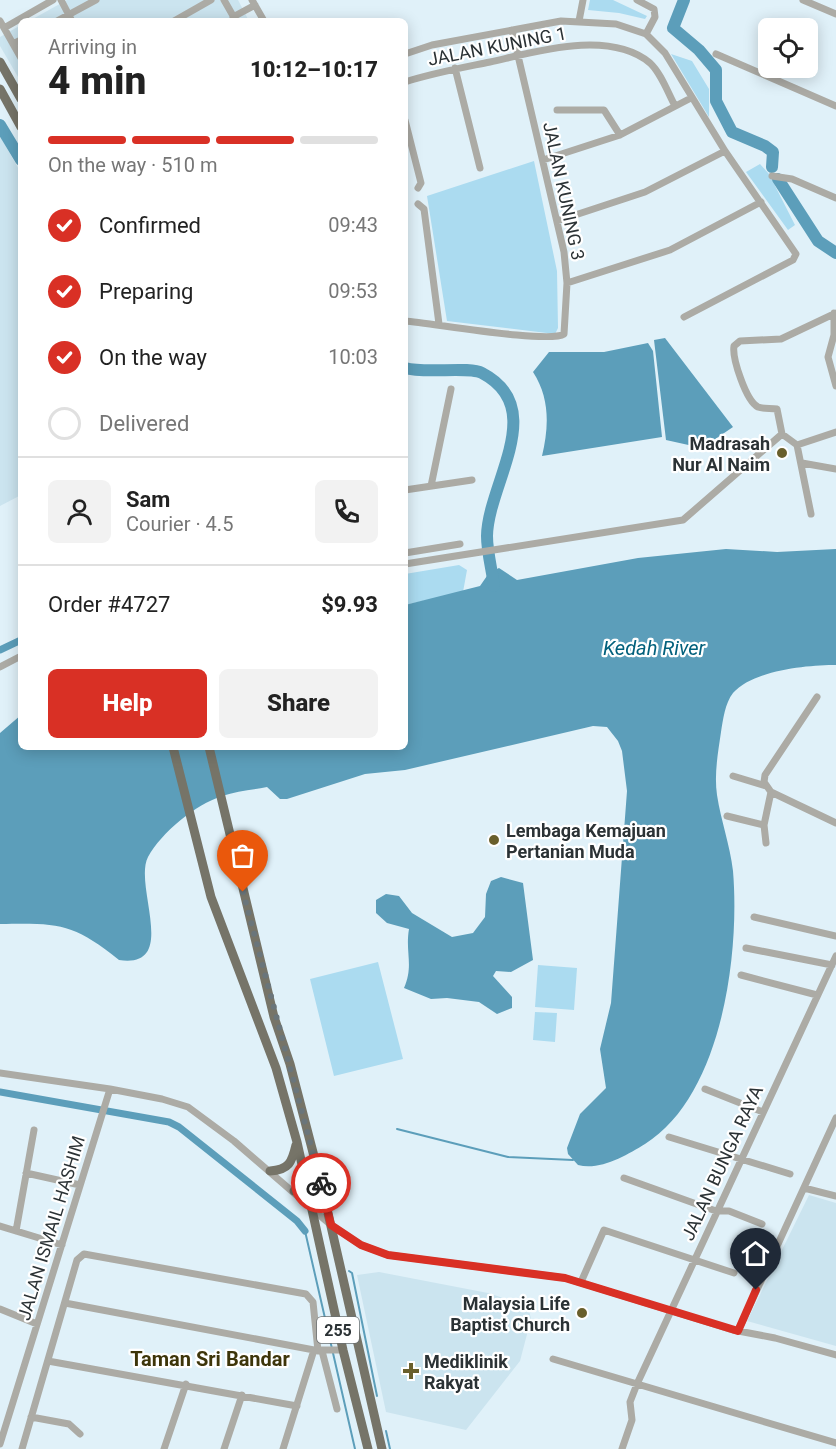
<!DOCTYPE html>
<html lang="en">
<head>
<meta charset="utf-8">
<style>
	:root { --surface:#fff; --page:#f2f2f2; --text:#222; --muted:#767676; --line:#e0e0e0; --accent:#d93025 }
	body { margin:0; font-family:Roboto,sans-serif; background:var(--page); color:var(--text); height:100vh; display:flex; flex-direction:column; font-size:22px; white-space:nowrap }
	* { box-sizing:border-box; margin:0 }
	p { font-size:20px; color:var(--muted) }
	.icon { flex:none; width:33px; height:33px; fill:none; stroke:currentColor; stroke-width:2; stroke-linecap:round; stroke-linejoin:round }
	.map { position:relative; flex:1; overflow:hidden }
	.sheet { position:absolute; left:18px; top:18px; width:390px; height:732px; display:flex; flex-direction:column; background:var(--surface); border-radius:9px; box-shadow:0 3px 15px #0003 }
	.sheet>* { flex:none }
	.controls { position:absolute; left:758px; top:18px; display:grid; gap:12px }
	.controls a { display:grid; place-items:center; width:60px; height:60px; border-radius:9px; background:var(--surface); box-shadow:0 3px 15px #0003; font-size:30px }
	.pin { position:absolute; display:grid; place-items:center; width:51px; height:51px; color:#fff; margin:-62px -26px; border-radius:50% 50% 50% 0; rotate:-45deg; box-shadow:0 0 6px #0007 }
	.pin .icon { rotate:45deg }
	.courier { position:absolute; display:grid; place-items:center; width:60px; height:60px; margin:-30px; border:4px solid #d93025; border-radius:50%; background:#fff; color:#222; box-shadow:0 2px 8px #0007 }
	.overview em { font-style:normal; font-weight:800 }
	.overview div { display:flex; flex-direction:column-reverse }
	.overview { display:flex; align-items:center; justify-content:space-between; height:102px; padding:0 30px }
	h1 { font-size:39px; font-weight:800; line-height:45px }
	.bar { display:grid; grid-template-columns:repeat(4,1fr); gap:9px 6px; align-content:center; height:72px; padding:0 30px }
	.bar i { height:8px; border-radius:4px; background:var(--line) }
	.bar .on { background:var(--accent) }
	.bar p { grid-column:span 4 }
	.line { display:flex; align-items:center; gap:15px; padding:0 30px; border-top:2px solid var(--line) }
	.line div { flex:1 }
	.round { display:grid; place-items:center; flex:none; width:63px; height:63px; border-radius:9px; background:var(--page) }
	ol { padding:0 30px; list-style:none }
	li { display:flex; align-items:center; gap:18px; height:66px }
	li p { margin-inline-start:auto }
	li .icon { padding:6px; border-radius:50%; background:var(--accent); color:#fff; stroke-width:4 }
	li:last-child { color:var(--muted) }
	li i { width:33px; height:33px; border:3px solid var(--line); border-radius:50% }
	.button { display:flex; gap:12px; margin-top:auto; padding:12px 30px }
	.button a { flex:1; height:69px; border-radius:9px; background:var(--accent); color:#fff; font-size:24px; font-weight:800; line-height:69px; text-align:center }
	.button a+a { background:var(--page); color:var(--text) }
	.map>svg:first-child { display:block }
	.built { fill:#cbe4ef }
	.green { fill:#abdbf0 }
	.water { fill:#5c9eba }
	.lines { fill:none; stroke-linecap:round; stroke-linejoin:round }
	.stream { stroke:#5c9eba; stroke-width:2 }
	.canal { stroke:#5c9eba; stroke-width:7 }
	.river { stroke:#5c9eba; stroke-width:12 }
	.minor { stroke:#acaba5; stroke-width:7 }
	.major { stroke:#767468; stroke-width:9 }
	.done { stroke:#6a757a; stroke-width:6; stroke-dasharray:0 10.8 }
	.route { stroke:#d93025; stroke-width:8 }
	.poi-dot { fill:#695f2c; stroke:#fff; stroke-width:2 }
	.labels { text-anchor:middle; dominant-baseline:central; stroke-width:4.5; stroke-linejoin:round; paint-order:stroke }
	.shield { fill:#fff; stroke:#6b7072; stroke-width:1.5 }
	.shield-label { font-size:16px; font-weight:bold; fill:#2b3235 }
	.street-label { font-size:18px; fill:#2b3235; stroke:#fff }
	.poi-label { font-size:18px; font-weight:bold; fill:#2b3235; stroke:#fff; text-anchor:end }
	.water-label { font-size:20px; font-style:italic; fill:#02607c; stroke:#fff }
	.neighbourhood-label { font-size:20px; font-weight:bold; fill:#3d350a; stroke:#fff }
</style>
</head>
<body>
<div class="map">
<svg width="836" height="1449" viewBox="0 0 836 1449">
	<rect width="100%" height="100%" fill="#e0f1f9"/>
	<!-- built -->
	<path class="built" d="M 67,0 L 238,0 L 249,21 L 29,21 Z
		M 21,25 L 21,82 L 0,46 L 0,37 Z
		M 0,136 L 21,173 L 21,495 L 0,506 Z
		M 809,1195 L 836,1203 L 836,1346 L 747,1321 Z
		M 379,1272 L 488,1293 L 528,1306 L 531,1319 L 520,1361 L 466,1430 L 386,1412 L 357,1275 Z"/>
	<!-- green -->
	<path class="green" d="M 590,0 L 613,0 L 647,16 L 645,19 L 619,13 L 588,10 Z
		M 671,54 L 692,61 L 709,89 L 709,117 Z
		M 534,161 L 557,271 L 558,328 L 555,334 L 447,321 L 427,196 Z
		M 760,164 L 769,174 L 795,225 L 788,230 L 746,172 Z
		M 459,565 L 467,570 L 463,592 L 405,605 L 405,574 Z
		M 378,962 L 403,1059 L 334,1076 L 310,979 Z
		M 538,965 L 577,968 L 574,1010 L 535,1007 Z
		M 535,1012 L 557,1013 L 555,1042 L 533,1040 Z"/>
	<!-- water -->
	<path class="water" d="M 665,338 L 733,427 L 702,448 L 666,440 L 654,340 Z
		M 648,343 L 653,351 L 662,437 L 542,456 C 549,427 550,398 533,372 L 549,352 L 604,352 Z
		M 726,549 L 777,552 L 836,549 L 836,665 C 808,665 753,670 733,693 C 725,703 723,720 721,732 C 718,753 714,774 717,795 C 721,821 730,845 733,871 C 740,954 722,1096 645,1144 C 627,1155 600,1171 578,1165 L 568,1154 L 567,1148 L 580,1114 L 606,1088 L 600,1049 L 611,1003 L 627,791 L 622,751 L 618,741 L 607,727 L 593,726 L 405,770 L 365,774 L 287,799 L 280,799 L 267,787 C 252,790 236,791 222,796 C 195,805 162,832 148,857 C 133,886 180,969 119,960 C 73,923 59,923 0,924 L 0,733 L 21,715 L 21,747 L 405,747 L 405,605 L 480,586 L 489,573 L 499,568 L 517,580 L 638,558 Z
		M 501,877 L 523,883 L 533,960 L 511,972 L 496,971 L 493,976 L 512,997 L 512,1008 L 497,1014 L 479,1002 L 447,998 L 431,999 L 404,988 C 414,965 405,953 409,929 L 387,923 L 376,913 L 376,900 L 386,894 L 399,896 L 412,913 L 452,937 L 473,933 L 485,917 L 486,894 L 491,881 Z"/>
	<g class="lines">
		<!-- stream -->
		<path class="stream" d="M 397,1129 L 508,1157 L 573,1160
			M 305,1231 L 355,1449
			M 349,1271 L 352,1273 L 377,1396
			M 386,1431 L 390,1449"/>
		<!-- canal -->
		<path class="canal" d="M 0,650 L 21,640
			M 0,1092 L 169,1122 L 179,1127 L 297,1221 L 305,1231"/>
		<!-- river -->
		<path class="river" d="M 684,0 L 673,28 L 699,50 L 716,70 L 716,101 L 732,132 L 765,146 L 773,152 L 772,167
			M 0,125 L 21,160
			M 778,179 L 818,241 L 836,253
			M 405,368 C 425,374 469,366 482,373 C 549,408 488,483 487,536 C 487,552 492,570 494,586"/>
		<!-- minor -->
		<path class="minor" d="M 61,0 L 72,21
			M 224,0 L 236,21
			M 252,0 L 264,21
			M 637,0 L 654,9 L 655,17 L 646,34
			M 803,0 L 836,14
			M 233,17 L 255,5
			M 0,21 L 21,58
			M 57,21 L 96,0
			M 174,21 L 211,0
			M 579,21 L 583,0
			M 4,28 L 53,0
			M 13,44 L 21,40
			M 405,54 L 432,45 L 561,21 L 616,24 L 646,34 L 665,53 L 725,151 L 796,254 L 793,260 L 684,317
			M 716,54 L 836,106
			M 455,68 L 480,168
			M 405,82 C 433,73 461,68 490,62 C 535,52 609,29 650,63 C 661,73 668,93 675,106
			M 557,110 L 604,110 L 620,135
			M 405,120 L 421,183 L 418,188
			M 543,160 L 620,135 L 691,98
			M 772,176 L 792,179 L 836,198
			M 418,204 L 424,209 L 439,324
			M 557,221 L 645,192 L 725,151
			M 567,283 L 670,250 L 761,202
			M 834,313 L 834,335 L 828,357 L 836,386
			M 405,321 C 432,323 549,344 564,334 L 567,283 L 564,252 L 512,30
			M 782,434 L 777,409 C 771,408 763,409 758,407 C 746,401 732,358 734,346 L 740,341 L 781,339 L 836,313
			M 782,434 L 797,445 L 811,514
			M 797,445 L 836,432
			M 802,463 L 836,469
			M 431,486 L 451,389
			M 405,490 L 472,480
			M 405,553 L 460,544
			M 405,564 L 683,520 L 782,434
			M 0,667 L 21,656
			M 817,697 L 765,775 L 764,782 L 771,792 L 836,823
			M 733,776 L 766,786
			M 727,816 L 764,825
			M 766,843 L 764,825 L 771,792
			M 754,917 L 836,936
			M 746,948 L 832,965
			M 741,975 L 817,995
			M 0,1073 L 110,1089 L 162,1099 L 188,1107 L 234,1141 L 331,1225 L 361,1245 L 388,1255 L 565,1278 L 733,1330 L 775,1338 L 836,1355
			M 705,1089 L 763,1112
			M 669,1137 L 790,1174
			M 26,1173 L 80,1185
			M 624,1178 L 716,1211 L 729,1211 L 762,1224
			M 804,1188 L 836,1196
			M 0,1226 L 62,1245
			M 16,1231 L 34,1130
			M 581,1282 L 604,1230 L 734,1273
			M 65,1303 L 314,1350 L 343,1350
			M 0,1309 L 37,1324
			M 738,1331 L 836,1118
			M 322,1351 L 337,1409
			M 553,1359 L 836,1443
			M 48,1361 L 297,1406
			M 31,1417 L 69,1424 L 80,1434
			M 0,1444 L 110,1089
			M 22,1449 L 77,1260 L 84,1254 L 306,1294 L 313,1302 L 318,1351
			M 164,1449 L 186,1384
			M 224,1449 L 242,1395
			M 283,1449 L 314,1350
			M 622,1449 L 632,1420 L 630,1402 L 637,1384 L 836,956"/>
		<!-- major -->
		<path class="major" d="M 0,62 L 21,99
			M 0,89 L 21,127
			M 173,747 L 211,897 L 276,1068 L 297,1142 L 343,1350 L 368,1449
			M 209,747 L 274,1017 L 290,1064 L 322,1187 L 382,1449
			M 270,1171 C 289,1170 292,1162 296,1145
			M 294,1191 L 307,1186 L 316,1167"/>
	</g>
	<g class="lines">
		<!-- done -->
		<path class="done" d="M 243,892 L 321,1183"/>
		<!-- route -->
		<path class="route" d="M 321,1183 L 331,1225 L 361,1245 L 388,1255 L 565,1278 L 738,1331 L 756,1290"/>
	</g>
	<!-- markers -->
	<g class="poi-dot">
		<circle cx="782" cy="453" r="6"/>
		<circle cx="494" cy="840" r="6"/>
		<circle cx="582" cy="1313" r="6"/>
		<path d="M408 1362h6v6h6v6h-6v6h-6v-6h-6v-6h6z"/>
	</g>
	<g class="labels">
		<!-- shield labels -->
		<rect class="shield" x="317" y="1317" width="42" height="26" rx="4.5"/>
		<g class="shield-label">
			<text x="338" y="1330">255</text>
		</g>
		<!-- street labels -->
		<g class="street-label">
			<text transform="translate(497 46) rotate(-11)">JALAN KUNING 1</text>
			<text transform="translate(564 191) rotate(78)">JALAN KUNING 3</text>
			<text transform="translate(722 1163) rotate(-65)">JALAN BUNGA RAYA</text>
			<text transform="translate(51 1228) rotate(-73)">JALAN ISMAIL HASHIM</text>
		</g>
		<!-- poi labels -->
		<g class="poi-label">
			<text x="770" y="443">Madrasah<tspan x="770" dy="21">Nur Al Naim</tspan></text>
			<text x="506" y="830" text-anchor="start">Lembaga Kemajuan<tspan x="506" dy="21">Pertanian Muda</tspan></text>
			<text x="570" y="1303">Malaysia Life<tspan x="570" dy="21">Baptist Church</tspan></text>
			<text x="424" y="1361" text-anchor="start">Mediklinik<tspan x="424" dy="21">Rakyat</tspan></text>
		</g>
		<!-- water labels -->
		<g class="water-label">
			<text x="654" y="648">Kedah River</text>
		</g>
		<!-- neighbourhood labels -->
		<g class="neighbourhood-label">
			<text x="210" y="1359">Taman Sri Bandar</text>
		</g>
	</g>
</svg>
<div class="controls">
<a><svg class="icon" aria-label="locate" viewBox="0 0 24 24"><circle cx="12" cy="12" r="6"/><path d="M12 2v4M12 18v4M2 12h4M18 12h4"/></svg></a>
</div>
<div class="pin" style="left:243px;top:892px;background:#ea580c"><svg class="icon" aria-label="bag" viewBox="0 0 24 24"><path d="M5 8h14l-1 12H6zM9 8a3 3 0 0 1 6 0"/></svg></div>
<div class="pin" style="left:756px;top:1290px;background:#1f2937"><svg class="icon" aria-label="home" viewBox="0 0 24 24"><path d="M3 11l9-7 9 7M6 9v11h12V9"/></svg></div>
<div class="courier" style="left:321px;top:1183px"><svg class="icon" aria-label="bike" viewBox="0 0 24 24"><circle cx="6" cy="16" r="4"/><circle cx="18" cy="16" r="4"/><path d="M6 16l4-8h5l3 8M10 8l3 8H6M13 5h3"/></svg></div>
<section class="sheet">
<div class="overview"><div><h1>4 min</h1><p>Arriving in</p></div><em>10:12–10:17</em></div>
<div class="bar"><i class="on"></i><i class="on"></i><i class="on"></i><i></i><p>On the way · 510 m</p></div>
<ol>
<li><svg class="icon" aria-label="check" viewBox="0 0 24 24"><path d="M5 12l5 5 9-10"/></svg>Confirmed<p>09:43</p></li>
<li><svg class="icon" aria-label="check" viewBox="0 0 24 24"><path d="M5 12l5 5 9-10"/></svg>Preparing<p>09:53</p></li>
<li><svg class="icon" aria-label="check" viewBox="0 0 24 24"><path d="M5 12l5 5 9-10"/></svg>On the way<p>10:03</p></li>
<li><i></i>Delivered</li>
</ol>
<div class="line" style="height:108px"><a class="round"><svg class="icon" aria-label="person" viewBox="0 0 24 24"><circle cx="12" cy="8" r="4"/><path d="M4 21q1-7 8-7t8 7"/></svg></a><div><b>Sam</b><p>Courier · 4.5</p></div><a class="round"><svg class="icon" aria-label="phone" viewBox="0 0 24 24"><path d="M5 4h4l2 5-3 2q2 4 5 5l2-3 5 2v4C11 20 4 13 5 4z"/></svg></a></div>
<div class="line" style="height:78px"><div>Order #4727</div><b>$9.93</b></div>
<div class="button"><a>Help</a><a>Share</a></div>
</section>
</div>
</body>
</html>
